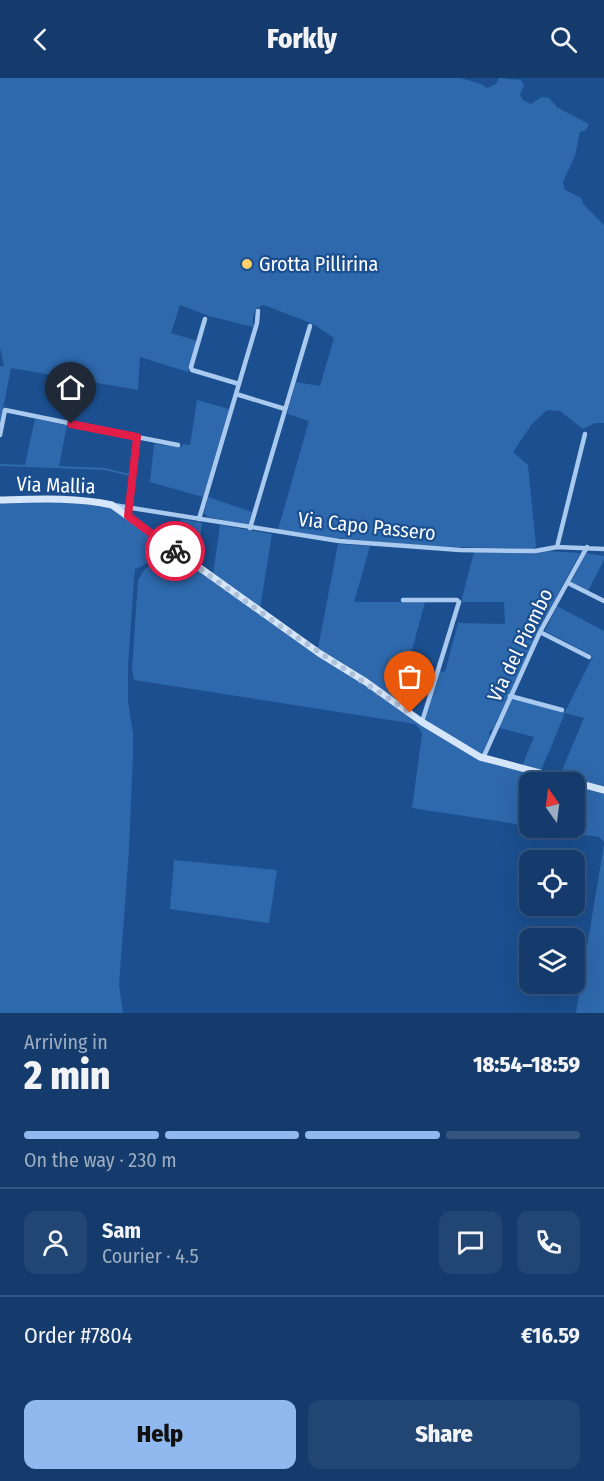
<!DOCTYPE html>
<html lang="en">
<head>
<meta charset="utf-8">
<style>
	:root { --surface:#143b6b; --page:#214673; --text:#f1f3f6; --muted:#9dadc1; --line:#33557e; --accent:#90b9f0 }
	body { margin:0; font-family:"Fira Sans Condensed",sans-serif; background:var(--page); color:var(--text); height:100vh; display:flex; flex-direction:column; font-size:22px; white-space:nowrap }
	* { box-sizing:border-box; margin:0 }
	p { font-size:20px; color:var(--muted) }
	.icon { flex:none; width:33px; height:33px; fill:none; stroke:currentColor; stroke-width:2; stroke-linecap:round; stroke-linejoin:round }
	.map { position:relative; height:935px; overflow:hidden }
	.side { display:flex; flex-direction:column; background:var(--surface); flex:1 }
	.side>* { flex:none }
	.needle { width:39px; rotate:346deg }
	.buttons { position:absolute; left:519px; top:694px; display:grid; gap:12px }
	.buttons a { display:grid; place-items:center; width:66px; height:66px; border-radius:12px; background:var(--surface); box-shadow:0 6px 24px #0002,0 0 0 2px var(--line); font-size:30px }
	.pin { position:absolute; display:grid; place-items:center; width:51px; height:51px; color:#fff; margin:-62px -26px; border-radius:50% 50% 50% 0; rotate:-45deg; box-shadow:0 0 6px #0007 }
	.pin .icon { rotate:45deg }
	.courier { position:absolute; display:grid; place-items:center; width:60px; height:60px; margin:-30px; border:4px solid #e11d48; border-radius:50%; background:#fff; color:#222; box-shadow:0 2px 8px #0007 }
	.summary em { font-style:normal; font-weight:800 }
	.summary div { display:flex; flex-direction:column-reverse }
	.summary { display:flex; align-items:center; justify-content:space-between; height:102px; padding:0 24px }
	h1 { font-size:39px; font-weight:800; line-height:45px }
	.bar { display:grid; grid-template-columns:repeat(4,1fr); gap:9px 6px; align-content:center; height:72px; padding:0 24px }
	.bar i { height:8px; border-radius:4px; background:var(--line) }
	.bar .current { background:var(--accent) }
	.bar p { grid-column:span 4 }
	.line { display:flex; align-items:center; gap:15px; padding:0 24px; border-top:2px solid var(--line) }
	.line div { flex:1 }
	.round { display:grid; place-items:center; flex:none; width:63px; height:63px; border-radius:12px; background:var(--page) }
	.primary-button { display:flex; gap:12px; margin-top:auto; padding:12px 24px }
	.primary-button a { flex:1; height:69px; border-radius:12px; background:var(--accent); color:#111; font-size:24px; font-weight:800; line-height:69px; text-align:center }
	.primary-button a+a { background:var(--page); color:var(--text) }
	header { display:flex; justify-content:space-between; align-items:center; height:78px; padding:0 24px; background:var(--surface); font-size:27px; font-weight:800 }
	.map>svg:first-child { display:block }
	.green { fill:#2e69ad }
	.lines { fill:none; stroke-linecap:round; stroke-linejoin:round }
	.street { stroke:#a9c9ee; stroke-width:4.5 }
	.secondary { stroke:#d6e6fa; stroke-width:7 }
	.done { stroke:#afc1d8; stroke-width:6; stroke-dasharray:0 10.8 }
	.route { stroke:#e11d48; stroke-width:8 }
	.poi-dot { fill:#ffd166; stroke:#1b4f8f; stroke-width:2 }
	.labels { text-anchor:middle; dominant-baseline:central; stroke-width:4.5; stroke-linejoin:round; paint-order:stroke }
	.poi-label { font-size:20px; fill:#fff; stroke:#1b4f8f; text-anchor:start }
	.street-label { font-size:20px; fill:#fff; stroke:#1b4f8f }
</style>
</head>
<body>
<header><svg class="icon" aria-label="back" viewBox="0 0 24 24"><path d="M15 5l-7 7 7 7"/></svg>Forkly<svg class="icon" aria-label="search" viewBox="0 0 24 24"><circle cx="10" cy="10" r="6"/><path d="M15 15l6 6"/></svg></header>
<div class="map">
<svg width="604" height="935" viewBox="0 0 604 935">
	<rect width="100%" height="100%" fill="#1b4f8f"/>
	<!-- green -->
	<path class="green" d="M 0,0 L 461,0 C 471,4 478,3 487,10 L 496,6 L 499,0 C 504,0 515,2 521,2 L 524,7 L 520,17 L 523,22 L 531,26 L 542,19 L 549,20 L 558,30 L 589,46 L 586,52 L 580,54 L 575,78 L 563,104 L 565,112 L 581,120 L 584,127 L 604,147 L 604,345 L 595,345 L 583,351 L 560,333 L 547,332 L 532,346 L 513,374 L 528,387 L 536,468 L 533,471 C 448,470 363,465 278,452 L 309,343 L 287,336 L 296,304 L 320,308 L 334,260 L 313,246 L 264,227 C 252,230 253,238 253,249 L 209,238 L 180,227 L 171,255 L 197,263 L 188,294 L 140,279 L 138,312 L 11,290 L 0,346 L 0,288 L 4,288 L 0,270 Z
		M 197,322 L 229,331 L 203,419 L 150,404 L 154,366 L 181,369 L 183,366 L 190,367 Z
		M 35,341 L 67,347 L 59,388 L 105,390 L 130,396 L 130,398 L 105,392 L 0,388 L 0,386 L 25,387 Z
		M 208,419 L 252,434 L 248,447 L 207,439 L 207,437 L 204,436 Z
		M 72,424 L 111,430 L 161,465 L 163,468 C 158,478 145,488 135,491 L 134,501 L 128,588 L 128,624 L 133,655 L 133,675 L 129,772 L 119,907 L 123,935 L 0,935 L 0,425 Z
		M 181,441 L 202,445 L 197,485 L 176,470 Z
		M 220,447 L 272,456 L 260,531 L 213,497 Z
		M 338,466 L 370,468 L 354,524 L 425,524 L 398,624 L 318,570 Z
		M 168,473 L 172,473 L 318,577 L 469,675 L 568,705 L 530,705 L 529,748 L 412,730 L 422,656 L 420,651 L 415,646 L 134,602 L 132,590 L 138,502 L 145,491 Z
		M 547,473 L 580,475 L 541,548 L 493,651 L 489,654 L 490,658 L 482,676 L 425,643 L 440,593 L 445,594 L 458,545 L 505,546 L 504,524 L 461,524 L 474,474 Z
		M 586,475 L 604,478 L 604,482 L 588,513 L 571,504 Z
		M 557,528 L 604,553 L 604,709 L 560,697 L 584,640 L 565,635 L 541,693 L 522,688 L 534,659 L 499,650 L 510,622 L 513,621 L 565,634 L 593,578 L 545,553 Z
		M 575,707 L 604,714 L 604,764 L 599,759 L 541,750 L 574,750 Z
		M 604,766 L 604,935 L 576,935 Z
		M 174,782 L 277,792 L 269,845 L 170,831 Z"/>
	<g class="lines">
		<!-- street -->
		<path class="street" d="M 205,241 L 191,289 L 192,292 L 239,306
			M 236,316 L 285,331
			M 0,357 L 5,332 L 137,359 L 128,438
			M 137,359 L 178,367
			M 113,427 L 339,463 L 460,472 L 535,473 L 557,469 L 604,471
			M 199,441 L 257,245 L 258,233
			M 250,450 L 310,248
			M 557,469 L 585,356
			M 568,505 L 604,523
			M 403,522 L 457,522 L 459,524 L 422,644
			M 540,554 L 589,579
			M 510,618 L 562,632
			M 483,680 L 540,554 L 587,469"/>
		<!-- secondary -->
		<path class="secondary" d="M 0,422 C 37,421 75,419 112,427 L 319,575 L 366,604 L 422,644 L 480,679 L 604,712"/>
	</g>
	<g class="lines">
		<!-- done -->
		<path class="done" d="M 175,473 L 280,548 L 410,635"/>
		<!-- route -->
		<path class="route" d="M 71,346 L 137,359 L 128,438 L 175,473"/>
	</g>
	<!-- markers -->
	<circle class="poi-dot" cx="247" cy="186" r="6"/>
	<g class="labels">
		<!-- poi labels -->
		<g class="poi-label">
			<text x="259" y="186">Grotta Pillirina</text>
		</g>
		<!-- street labels -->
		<g class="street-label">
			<text transform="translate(56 407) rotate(2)">Via Mallia</text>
			<text transform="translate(367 448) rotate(6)">Via Capo Passero</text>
			<text transform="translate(520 567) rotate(-64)">Via del Piombo</text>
		</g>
	</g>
</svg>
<div class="buttons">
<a><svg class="needle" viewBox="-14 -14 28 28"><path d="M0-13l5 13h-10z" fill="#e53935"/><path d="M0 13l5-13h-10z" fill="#9dadc1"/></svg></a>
<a><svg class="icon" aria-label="locate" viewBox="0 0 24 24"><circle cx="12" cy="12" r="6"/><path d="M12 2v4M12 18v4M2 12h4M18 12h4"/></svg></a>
<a><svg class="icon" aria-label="layers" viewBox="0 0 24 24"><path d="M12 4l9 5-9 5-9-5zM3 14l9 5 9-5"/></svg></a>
</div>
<div class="pin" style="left:410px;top:635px;background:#ea580c"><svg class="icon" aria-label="bag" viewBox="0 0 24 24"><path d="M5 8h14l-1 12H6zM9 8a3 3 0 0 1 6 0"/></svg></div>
<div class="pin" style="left:71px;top:346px;background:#1f2937"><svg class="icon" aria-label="home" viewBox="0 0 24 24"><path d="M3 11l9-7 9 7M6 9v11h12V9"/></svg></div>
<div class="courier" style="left:175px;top:473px"><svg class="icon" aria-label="bike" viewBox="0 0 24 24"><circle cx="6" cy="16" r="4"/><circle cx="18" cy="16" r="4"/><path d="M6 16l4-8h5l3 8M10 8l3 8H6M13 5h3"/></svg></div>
</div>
<section class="side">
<div class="summary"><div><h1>2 min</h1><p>Arriving in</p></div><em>18:54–18:59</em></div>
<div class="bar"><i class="current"></i><i class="current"></i><i class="current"></i><i></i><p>On the way · 230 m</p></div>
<div class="line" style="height:108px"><a class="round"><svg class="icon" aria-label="person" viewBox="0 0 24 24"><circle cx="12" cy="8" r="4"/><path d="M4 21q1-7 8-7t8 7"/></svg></a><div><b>Sam</b><p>Courier · 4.5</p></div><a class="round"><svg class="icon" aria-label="chat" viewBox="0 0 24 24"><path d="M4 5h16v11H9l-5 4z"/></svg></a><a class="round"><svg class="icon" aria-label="phone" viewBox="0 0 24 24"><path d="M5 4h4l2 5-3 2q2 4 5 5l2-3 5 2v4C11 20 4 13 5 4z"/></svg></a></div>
<div class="line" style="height:78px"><div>Order #7804</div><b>€16.59</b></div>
<div class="primary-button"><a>Help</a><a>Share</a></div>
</section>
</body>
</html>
